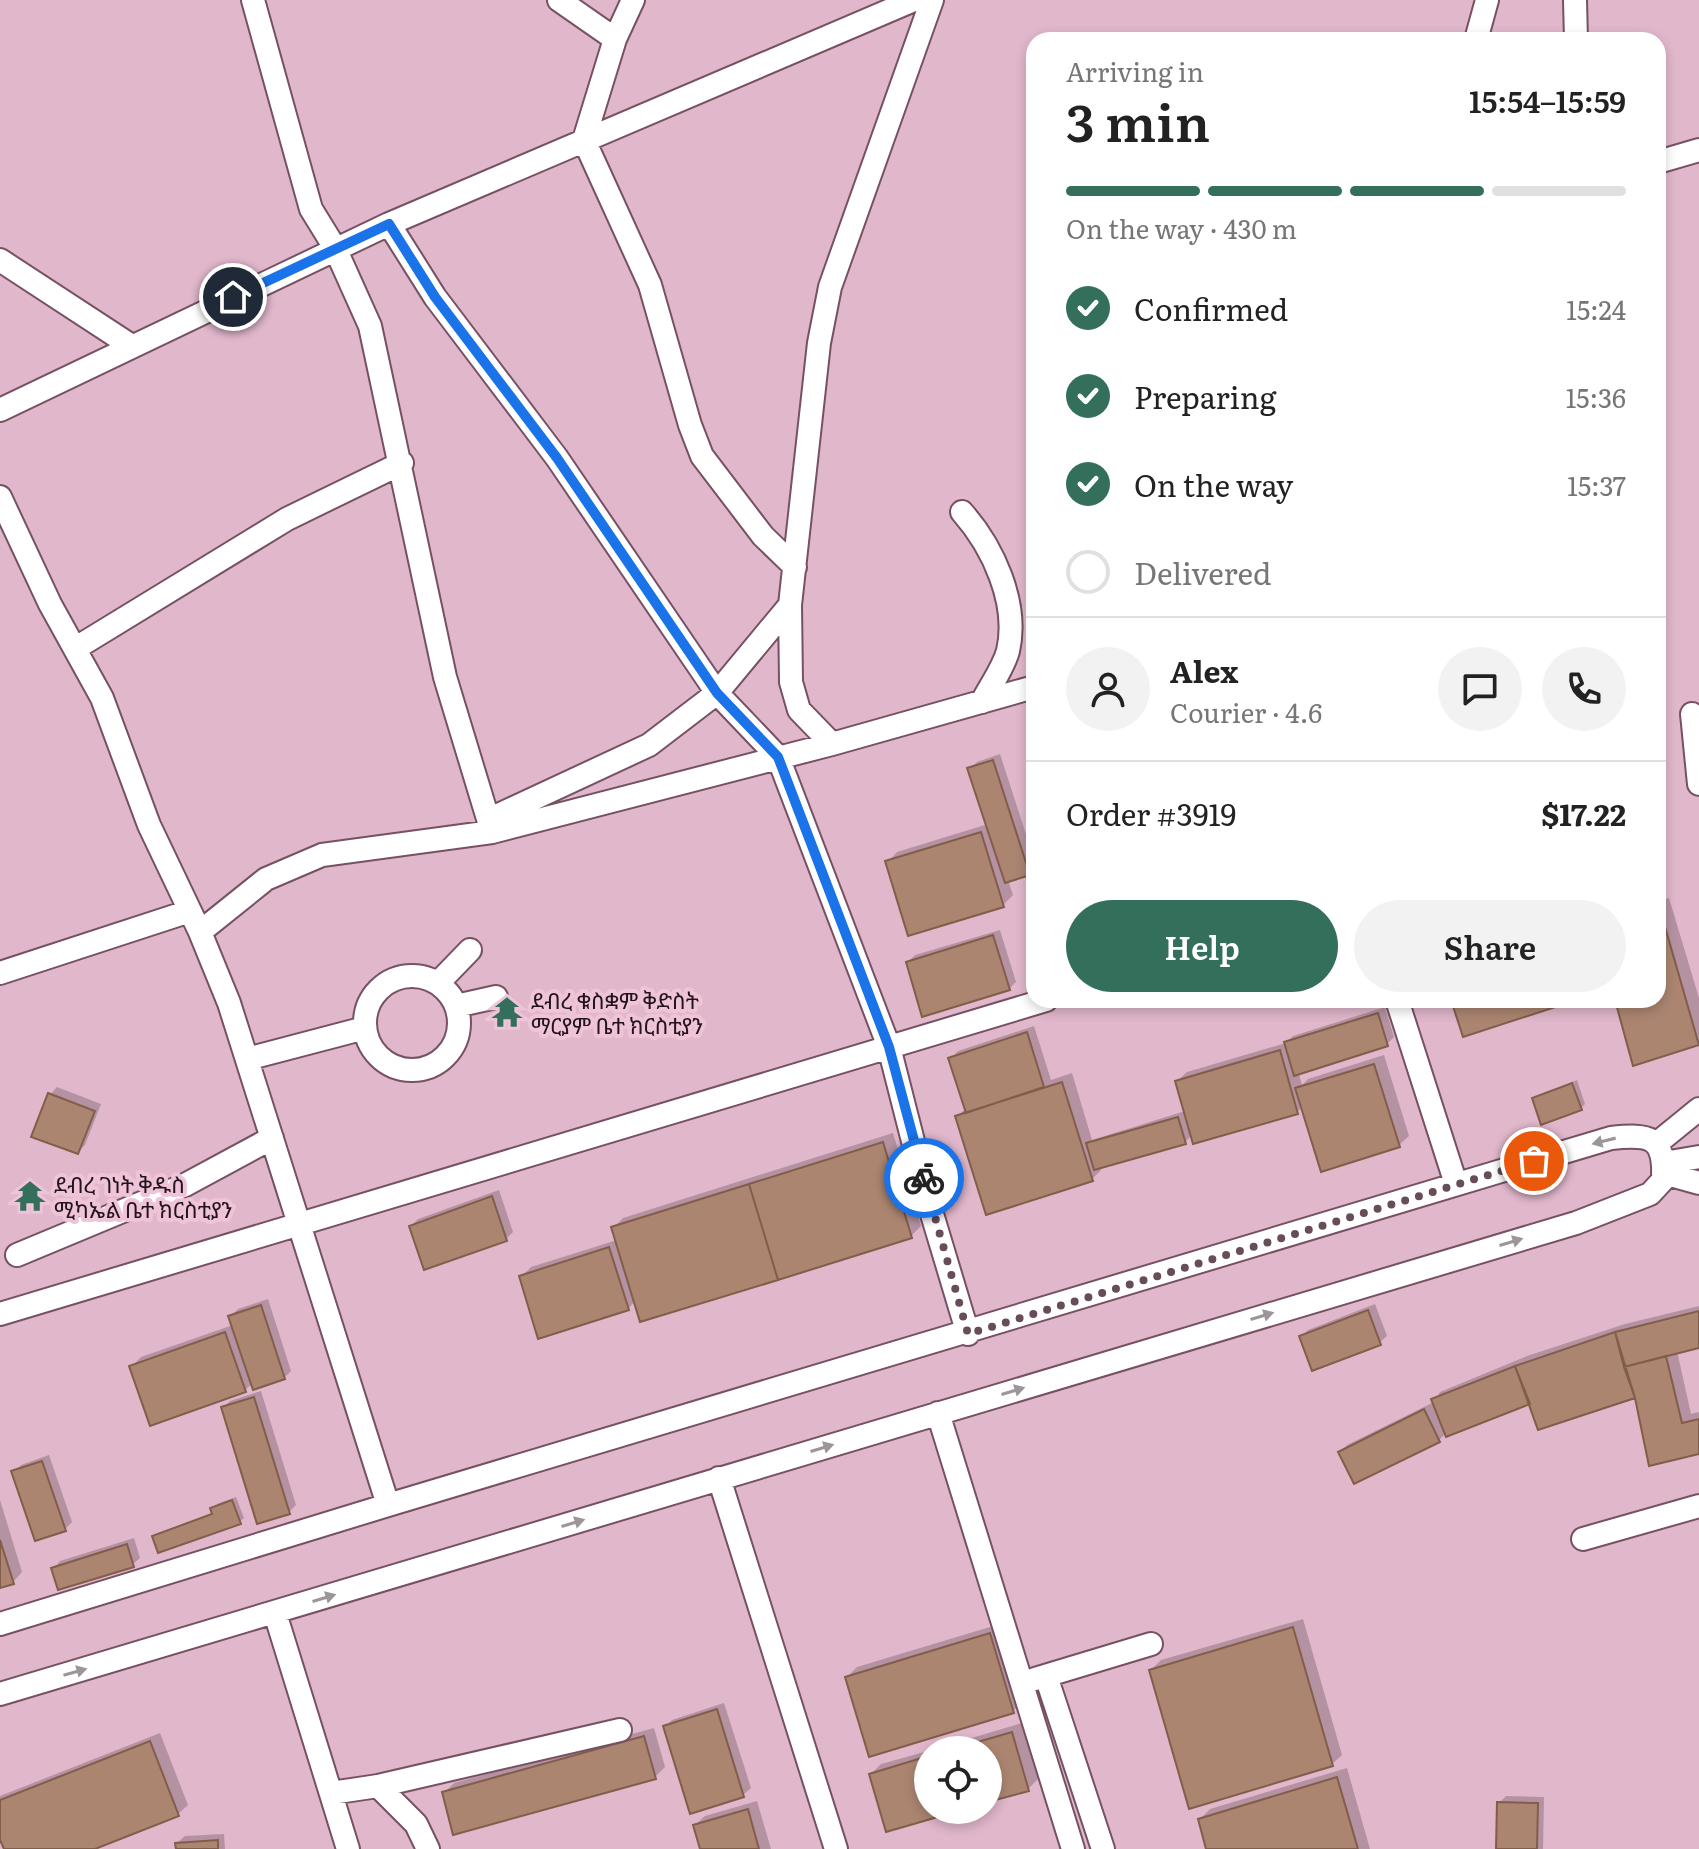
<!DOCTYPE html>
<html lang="en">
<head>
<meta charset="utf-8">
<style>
	:root { --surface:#fff; --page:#f2f2f2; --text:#222; --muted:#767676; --line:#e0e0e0; --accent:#336f5a }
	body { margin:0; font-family:Literata,"Noto Sans Ethiopic",serif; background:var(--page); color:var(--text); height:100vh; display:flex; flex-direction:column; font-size:30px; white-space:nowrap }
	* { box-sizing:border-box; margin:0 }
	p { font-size:26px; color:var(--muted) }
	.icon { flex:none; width:44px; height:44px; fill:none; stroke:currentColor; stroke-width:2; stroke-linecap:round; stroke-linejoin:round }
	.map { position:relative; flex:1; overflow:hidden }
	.drawer { position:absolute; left:1026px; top:32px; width:640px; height:976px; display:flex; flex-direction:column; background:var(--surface); border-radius:24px; box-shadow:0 4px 12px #0003 }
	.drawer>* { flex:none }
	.tools { position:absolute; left:914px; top:1736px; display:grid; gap:16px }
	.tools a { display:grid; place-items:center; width:88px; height:88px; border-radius:50%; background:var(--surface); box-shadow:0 4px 12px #0003; font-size:40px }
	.pin { position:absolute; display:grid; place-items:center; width:68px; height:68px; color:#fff; margin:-34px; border:4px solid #fff; border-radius:50%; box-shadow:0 2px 8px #0007 }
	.courier { position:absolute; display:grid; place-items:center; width:80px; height:80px; margin:-40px; border:6px solid #1a73e8; border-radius:50%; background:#fff; color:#222; box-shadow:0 2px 10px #0007 }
	.head em { font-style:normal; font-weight:600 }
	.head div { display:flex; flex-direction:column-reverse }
	.head { display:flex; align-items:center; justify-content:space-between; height:136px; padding:0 40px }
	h1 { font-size:52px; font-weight:600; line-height:60px }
	.bar { display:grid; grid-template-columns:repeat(4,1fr); gap:12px 8px; align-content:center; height:96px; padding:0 40px }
	.bar i { height:10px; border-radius:6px; background:var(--line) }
	.bar .selected { background:var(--accent) }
	.bar p { grid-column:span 4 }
	.line { display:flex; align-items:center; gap:20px; padding:0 40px; border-top:2px solid var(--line) }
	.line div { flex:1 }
	.round { display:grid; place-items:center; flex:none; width:84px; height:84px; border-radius:42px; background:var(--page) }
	ol { padding:0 40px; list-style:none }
	li { display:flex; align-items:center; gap:24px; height:88px }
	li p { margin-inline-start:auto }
	li .icon { padding:8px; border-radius:50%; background:var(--accent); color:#fff; stroke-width:4 }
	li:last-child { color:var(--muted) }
	li i { width:44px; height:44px; border:4px solid var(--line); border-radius:50% }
	.button { display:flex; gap:16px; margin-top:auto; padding:16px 40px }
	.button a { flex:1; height:92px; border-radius:48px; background:var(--accent); color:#fff; font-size:32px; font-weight:600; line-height:92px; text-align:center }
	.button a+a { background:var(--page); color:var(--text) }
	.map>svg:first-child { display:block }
	.shadow { fill:#0003 }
	.building { fill:#ac8571; stroke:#815d4a; stroke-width:2 }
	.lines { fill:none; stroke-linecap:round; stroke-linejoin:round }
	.minor-casing { stroke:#765163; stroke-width:26 }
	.minor { stroke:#fff; stroke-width:22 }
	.oneway { fill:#9c9599 }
	.done { stroke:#664d59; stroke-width:8; stroke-dasharray:0 14.4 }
	.route { stroke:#1a73e8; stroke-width:10 }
	.labels { text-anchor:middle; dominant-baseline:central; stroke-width:8; stroke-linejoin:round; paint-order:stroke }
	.poi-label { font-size:22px; fill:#23141c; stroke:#efc4d8; text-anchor:start }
</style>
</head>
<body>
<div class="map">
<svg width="1699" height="1849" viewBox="0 0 1699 1849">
	<rect width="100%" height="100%" fill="#e1b7cb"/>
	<!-- shadow -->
	<path class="shadow" d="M 1000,754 L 1034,859 L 1034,868 L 1029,873 L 1008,880 L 1013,895 L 1003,905 L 888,862 L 897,852 L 988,824 L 969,769 L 977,762 Z
		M 1669,898 L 1699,998 L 1699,1043 L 1635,1063 L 1617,1000 L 1658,1000 L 1658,901 Z
		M 1000,930 L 1016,982 L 1009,989 L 908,962 L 915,955 Z
		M 1385,1007 L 1394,1037 L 1387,1044 L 1299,1074 L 1302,1085 L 1308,1079 L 1384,1055 L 1409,1136 L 1399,1145 L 1303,1106 L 1297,1112 L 1192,1135 L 1185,1142 L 1100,1166 L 1101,1170 L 1092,1179 L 958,1116 L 966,1108 L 951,1058 L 958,1051 L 1034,1026 L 1051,1080 L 1072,1073 L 1092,1140 L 1185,1111 L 1177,1081 L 1187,1072 L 1286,1043 L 1293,1036 Z
		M 1577,1080 L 1585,1104 L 1581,1108 L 1534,1099 Z
		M 57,1087 L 101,1104 L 85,1145 L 78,1152 L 50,1095 Z
		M 893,1133 L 921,1226 L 911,1236 L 641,1320 L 635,1301 L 628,1309 L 521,1277 L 531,1267 L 617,1240 L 613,1228 L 623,1218 Z
		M 499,1190 L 513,1232 L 506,1239 L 411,1226 L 418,1219 Z
		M 268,1299 L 291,1371 L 284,1378 L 253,1383 L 245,1390 L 131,1367 L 141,1357 L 233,1325 L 231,1316 L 238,1309 Z
		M 1375,1304 L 1387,1336 L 1379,1343 L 1301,1337 L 1308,1330 Z
		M 1699,1306 L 1699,1346 L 1677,1351 L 1691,1414 L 1699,1412 L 1699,1452 L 1637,1395 L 1530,1402 L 1446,1433 L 1439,1440 L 1340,1452 L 1347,1445 L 1434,1402 L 1440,1392 L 1527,1356 L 1625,1324 Z
		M 261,1391 L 296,1505 L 289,1512 L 223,1408 L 230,1401 Z
		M 49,1455 L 72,1522 L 65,1529 L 14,1472 L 21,1465 Z
		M 236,1497 L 244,1518 L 239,1522 L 154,1536 L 214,1512 L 217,1504 Z
		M 0,1500 L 22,1572 L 13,1582 L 0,1586 Z
		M 134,1538 L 140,1558 L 132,1565 L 53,1569 L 60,1561 Z
		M 1303,1619 L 1342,1755 L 1332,1764 L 1151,1670 L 1161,1660 Z
		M 1000,1624 L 1023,1701 L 1013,1711 L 847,1677 L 857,1667 Z
		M 724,1703 L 751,1788 L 743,1795 L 665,1727 L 672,1720 Z
		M 1022,1723 L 1038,1779 L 1028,1789 L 988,1800 L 988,1750 L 931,1750 Z
		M 654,1728 L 665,1767 L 655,1777 L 444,1793 L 454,1783 Z
		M 160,1733 L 188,1805 L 178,1814 L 90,1849 L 6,1849 L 0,1834 L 0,1796 Z
		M 928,1751 L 928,1810 L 955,1810 L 887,1829 L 871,1774 L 881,1764 Z
		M 1347,1768 L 1370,1849 L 1208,1849 L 1200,1819 L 1210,1809 Z
		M 1506,1796 L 1544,1797 L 1543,1849 L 1498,1849 L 1499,1803 Z
		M 757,1801 L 771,1849 L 702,1849 L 695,1825 L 705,1816 Z
		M 224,1834 L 225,1849 L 178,1849 L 177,1843 L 185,1836 Z"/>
	<!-- building -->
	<path class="building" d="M 993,760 L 1030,875 L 1005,883 L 967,768 Z
		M 981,832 L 1004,907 L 908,936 L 885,861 Z
		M 1659,906 L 1699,1045 L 1633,1066 L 1615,1000 L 1658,1000 Z
		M 993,935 L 1010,990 L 922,1017 L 906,962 Z
		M 1451,1000 L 1577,1000 L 1463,1037 Z
		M 1378,1013 L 1388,1046 L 1294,1076 L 1284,1042 Z
		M 1027,1032 L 1044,1087 L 966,1113 L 948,1058 Z
		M 1280,1050 L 1298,1114 L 1193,1144 L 1175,1081 Z
		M 1374,1064 L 1400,1147 L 1321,1172 L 1295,1088 Z
		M 1062,1082 L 1093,1181 L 986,1215 L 955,1116 Z
		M 1572,1083 L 1582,1110 L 1541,1125 L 1532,1098 Z
		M 48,1093 L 95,1111 L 78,1154 L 31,1137 Z
		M 1178,1117 L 1186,1144 L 1094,1170 L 1086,1143 Z
		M 883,1142 L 912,1238 L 778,1280 L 749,1184 Z
		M 749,1184 L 778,1280 L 640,1322 L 611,1227 Z
		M 492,1196 L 507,1241 L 424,1270 L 409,1226 Z
		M 609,1247 L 629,1310 L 538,1339 L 519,1276 Z
		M 261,1305 L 285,1379 L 253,1390 L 228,1316 Z
		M 1368,1310 L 1381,1345 L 1312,1371 L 1299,1336 Z
		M 1699,1311 L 1699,1348 L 1624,1367 L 1615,1332 Z
		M 225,1332 L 246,1392 L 150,1426 L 129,1366 Z
		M 1615,1332 L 1635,1398 L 1538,1430 L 1515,1366 Z
		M 1666,1356 L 1682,1423 L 1699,1419 L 1699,1454 L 1649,1466 L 1635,1398 L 1624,1367 Z
		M 1515,1366 L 1530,1404 L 1446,1437 L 1431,1399 Z
		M 254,1397 L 290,1514 L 257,1524 L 221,1407 Z
		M 1424,1409 L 1440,1442 L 1354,1484 L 1338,1452 Z
		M 42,1461 L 66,1531 L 35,1541 L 11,1471 Z
		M 232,1500 L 241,1524 L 158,1553 L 152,1536 L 212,1514 L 210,1508 Z
		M 0,1540 L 14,1584 L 0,1588 Z
		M 127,1544 L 134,1567 L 58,1590 L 51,1568 Z
		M 1293,1627 L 1333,1766 L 1189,1809 L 1149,1670 Z
		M 990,1633 L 1014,1713 L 869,1757 L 845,1677 Z
		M 717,1709 L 744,1797 L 690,1814 L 663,1726 Z
		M 1012,1732 L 1029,1791 L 988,1802 L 988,1750 L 950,1750 Z
		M 644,1736 L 656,1779 L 453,1835 L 442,1792 Z
		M 150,1741 L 179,1816 L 95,1849 L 4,1849 L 0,1840 L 0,1800 Z
		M 928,1756 L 928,1810 L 962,1810 L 886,1832 L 869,1774 Z
		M 1337,1777 L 1358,1849 L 1206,1849 L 1198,1819 Z
		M 1497,1802 L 1538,1803 L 1537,1849 L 1496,1849 Z
		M 748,1809 L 759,1849 L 700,1849 L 693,1825 Z
		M 218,1840 L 218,1849 L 176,1849 L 175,1843 Z"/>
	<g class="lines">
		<defs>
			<path id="minor" d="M 253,0 L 311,209 L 335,248 L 370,326 L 445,677 L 492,832
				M 559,0 L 615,39
				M 633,0 L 615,39 L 584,140 L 650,285 L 690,425 L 702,456 L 763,536 L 795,567
				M 1575,0 L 1576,40
				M 1476,40 L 1487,0
				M 1658,162 L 1699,150
				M 389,224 L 435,297 L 557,458 L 717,693 L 649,745 L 490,819
				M 0,260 L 130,345
				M 0,410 L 389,224 L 914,0
				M 0,497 L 50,604 L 102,698 L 149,825 L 200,932
				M 962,512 C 993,547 1019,603 1008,651 C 1003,669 990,686 982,702
				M 790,605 L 717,693 L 778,757 L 889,1047 L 929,1204 L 968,1334
				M 76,648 L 287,519 L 402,463
				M 1692,714 L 1699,784
				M 832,744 L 799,710 L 791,682 L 790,605 L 819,343 L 830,287 L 932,0
				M 0,973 L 190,911
				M365 1023a47 47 0 1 1 94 0a47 47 0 1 1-94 0Z
				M 438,983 L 470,950
				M 1397,1000 L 1456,1184
				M 456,1006 L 496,997
				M 247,1059 L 365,1028
				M 1656,1144 L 1699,1109
				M 1664,1163 L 1699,1157
				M 1663,1173 L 1699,1183
				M 17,1255 L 185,1185 L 272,1138
				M 0,1314 L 1046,1000
				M 938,1413 L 1073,1849
				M 719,1478 L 836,1849
				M 388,1505 L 229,1003 L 200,932 L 266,879 L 322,855 L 492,832 L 832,744 L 1034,687
				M 1583,1539 L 1699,1506
				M 275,1613 L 348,1849
				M 0,1624 L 388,1505 L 1611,1138 C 1650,1134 1665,1136 1663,1180 L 1650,1194 L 1576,1223 L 0,1694
				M 1046,1676 L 1103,1849
				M 1035,1679 L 1151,1644
				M 378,1786 L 416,1824 L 428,1849
				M 331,1793 L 378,1786 L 620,1730"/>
		</defs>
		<!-- minor casing -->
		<use href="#minor" class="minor-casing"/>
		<!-- minor -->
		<use href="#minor" class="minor"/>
	</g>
	<!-- one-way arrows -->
	<defs><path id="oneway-solid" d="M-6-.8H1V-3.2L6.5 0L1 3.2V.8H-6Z" transform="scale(2)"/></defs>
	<g class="oneway">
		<use href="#oneway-solid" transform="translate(1604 1141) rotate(166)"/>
		<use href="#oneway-solid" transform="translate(1511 1242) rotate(-17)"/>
		<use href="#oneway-solid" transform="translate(1262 1316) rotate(-17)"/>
		<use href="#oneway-solid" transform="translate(1013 1391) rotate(-17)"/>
		<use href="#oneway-solid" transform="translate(822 1448) rotate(-17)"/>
		<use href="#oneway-solid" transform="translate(573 1523) rotate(-17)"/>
		<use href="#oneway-solid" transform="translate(324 1598) rotate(-17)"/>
		<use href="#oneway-solid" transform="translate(75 1672) rotate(-16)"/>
	</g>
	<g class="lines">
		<!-- done -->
		<path class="done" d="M 924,1178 L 968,1334 L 1534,1161"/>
		<!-- route -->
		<path class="route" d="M 233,297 L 389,224 L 435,297 L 557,458 L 717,693 L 778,757 L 889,1047 L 924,1178"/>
	</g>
	<!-- icons -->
	<defs>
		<symbol id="temple-bare" viewBox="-9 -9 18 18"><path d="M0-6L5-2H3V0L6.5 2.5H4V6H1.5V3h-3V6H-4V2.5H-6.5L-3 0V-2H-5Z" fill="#336f5a" stroke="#efc4d8" stroke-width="2.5" paint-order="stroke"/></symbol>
	</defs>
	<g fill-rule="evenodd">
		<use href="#temple-bare" x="485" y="990" width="44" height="44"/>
		<use href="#temple-bare" x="8" y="1174" width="44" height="44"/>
	</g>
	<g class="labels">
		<!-- poi labels -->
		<g class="poi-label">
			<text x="531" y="999">ደብረ ቁስቋም ቅድስት<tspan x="531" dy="25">ማርያም ቤተ ክርስቲያን</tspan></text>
			<text x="54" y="1183">ደብረ ገነት ቅዱስ<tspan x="54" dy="25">ሚካኤል ቤተ ክርስቲያን</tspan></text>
		</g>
	</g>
</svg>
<div class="tools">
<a><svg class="icon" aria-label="locate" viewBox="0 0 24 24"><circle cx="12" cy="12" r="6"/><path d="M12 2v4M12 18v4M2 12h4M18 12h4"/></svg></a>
</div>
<div class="pin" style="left:1534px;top:1161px;background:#ea580c"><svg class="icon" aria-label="bag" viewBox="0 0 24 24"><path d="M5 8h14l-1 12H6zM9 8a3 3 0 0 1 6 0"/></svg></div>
<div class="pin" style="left:233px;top:297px;background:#1f2937"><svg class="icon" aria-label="home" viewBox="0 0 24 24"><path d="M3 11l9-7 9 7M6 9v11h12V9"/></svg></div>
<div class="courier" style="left:924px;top:1178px"><svg class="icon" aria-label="bike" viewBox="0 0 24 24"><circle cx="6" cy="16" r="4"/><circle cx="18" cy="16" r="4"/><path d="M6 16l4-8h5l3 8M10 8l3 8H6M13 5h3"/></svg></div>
<section class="drawer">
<div class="head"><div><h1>3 min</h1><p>Arriving in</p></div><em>15:54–15:59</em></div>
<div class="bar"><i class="selected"></i><i class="selected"></i><i class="selected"></i><i></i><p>On the way · 430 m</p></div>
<ol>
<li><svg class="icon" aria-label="check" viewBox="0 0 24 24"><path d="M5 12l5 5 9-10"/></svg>Confirmed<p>15:24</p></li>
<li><svg class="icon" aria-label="check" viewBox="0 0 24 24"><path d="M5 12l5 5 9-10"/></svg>Preparing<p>15:36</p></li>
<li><svg class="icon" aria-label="check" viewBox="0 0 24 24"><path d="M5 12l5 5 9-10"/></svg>On the way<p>15:37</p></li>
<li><i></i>Delivered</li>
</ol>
<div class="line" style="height:144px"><a class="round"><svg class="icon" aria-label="person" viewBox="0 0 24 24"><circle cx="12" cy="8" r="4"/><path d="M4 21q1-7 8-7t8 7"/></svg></a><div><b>Alex</b><p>Courier · 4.6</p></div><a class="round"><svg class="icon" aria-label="chat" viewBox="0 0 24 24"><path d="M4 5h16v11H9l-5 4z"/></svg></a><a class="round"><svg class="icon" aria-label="phone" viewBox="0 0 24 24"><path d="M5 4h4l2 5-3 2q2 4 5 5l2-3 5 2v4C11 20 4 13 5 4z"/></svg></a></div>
<div class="line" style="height:104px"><div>Order #3919</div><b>$17.22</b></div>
<div class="button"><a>Help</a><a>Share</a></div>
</section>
</div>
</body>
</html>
